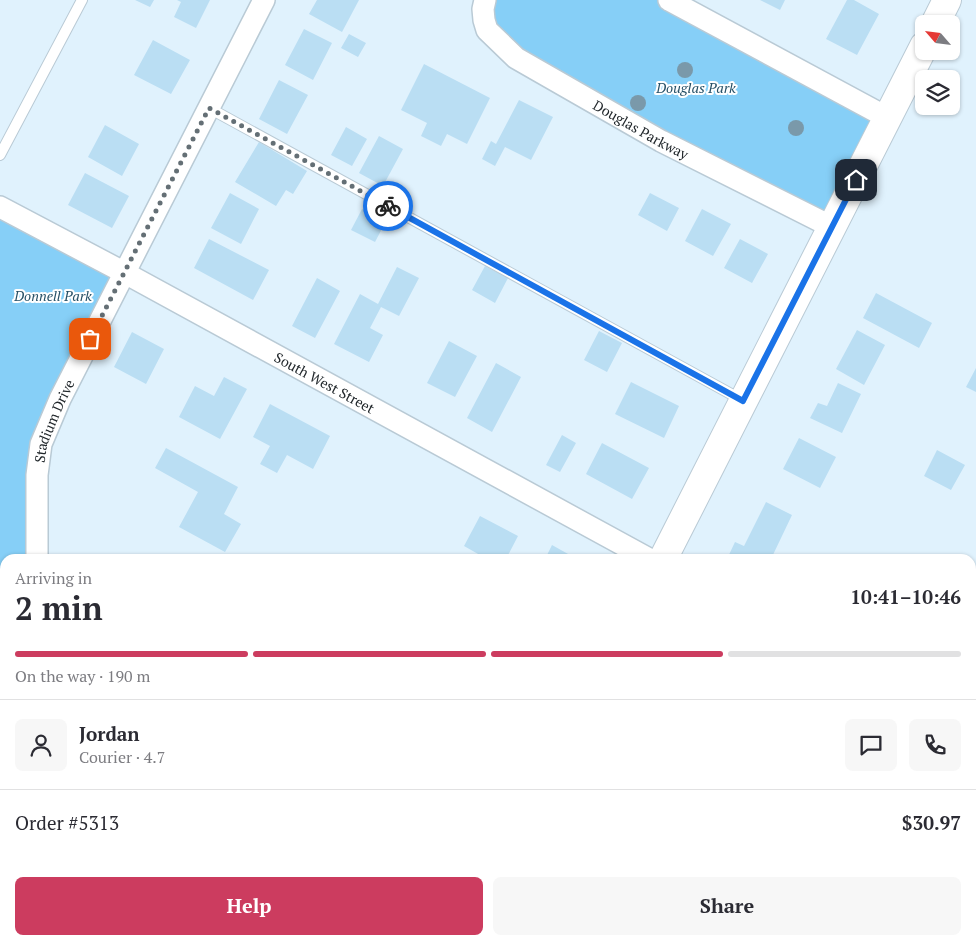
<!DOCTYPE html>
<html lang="en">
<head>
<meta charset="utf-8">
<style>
	:root { --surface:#fff; --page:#f7f7f7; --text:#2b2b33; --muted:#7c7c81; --line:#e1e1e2; --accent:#cc3c5f }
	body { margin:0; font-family:"PT Serif",serif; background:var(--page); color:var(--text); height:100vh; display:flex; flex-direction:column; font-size:19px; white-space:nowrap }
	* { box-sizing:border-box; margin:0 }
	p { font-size:16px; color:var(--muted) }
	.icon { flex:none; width:28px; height:28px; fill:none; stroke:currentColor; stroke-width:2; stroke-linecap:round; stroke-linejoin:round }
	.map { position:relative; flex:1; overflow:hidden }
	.details { position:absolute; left:0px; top:554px; width:976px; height:391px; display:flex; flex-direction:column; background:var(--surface); border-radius:15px 15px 0 0; box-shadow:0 1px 4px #0004 }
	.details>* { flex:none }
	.needle { width:32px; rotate:298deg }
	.controls { position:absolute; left:915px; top:15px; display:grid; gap:10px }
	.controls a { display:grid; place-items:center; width:45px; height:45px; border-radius:8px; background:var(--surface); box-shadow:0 1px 4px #0004; font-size:25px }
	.pin { position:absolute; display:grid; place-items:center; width:42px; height:42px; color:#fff; margin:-21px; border-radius:10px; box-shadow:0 2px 8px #0006 }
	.courier { position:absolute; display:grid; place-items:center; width:50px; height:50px; margin:-25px; border:4px solid #1a73e8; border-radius:50%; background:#fff; color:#222; box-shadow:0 1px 6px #0007 }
	.headline em { font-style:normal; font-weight:700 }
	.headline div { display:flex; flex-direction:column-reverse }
	.headline { display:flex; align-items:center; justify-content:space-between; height:85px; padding:0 15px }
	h1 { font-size:32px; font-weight:700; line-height:38px }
	.bar { display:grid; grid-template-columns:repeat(4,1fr); gap:8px 5px; align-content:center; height:60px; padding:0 15px }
	.bar i { height:6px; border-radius:4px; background:var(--line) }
	.bar .on { background:var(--accent) }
	.bar p { grid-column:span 4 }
	.line { display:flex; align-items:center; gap:12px; padding:0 15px; border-top:1px solid var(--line) }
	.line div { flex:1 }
	.round { display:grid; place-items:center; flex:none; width:52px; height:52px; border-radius:8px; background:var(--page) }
	.primary-button { display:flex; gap:10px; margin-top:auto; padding:10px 15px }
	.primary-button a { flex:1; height:58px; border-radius:8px; background:var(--accent); color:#fff; font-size:20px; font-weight:700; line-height:58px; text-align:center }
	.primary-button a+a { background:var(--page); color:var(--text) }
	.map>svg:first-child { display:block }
	.green { fill:#86cff7 }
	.building { fill:#badef3 }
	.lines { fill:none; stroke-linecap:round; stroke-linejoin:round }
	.lane-casing { stroke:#b9cad5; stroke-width:12 }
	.street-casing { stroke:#b9cad5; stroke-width:24 }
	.secondary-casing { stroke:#b9cad5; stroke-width:30 }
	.lane { stroke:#fff; stroke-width:10 }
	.street { stroke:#fff; stroke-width:21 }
	.secondary { stroke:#fff; stroke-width:28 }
	.tree { fill:#7a99aa }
	.done { stroke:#646f75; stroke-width:5; stroke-dasharray:0 9 }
	.route { stroke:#1a73e8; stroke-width:6 }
	.labels { text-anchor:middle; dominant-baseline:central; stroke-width:4; stroke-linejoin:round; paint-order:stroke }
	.park-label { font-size:14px; font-style:italic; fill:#265066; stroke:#fff }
	.street-label { font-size:14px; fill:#22282c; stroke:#fff }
</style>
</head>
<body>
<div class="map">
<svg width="976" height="944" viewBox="0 0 976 944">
	<rect width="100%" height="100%" fill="#e0f2fd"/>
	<!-- green -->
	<path class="green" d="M 485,0 L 669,0 L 888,118 L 832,227 L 495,39 Z
		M 0,205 L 125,273 L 41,444 L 37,559 L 5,559 L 5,932 L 0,930 Z
		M 20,940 L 425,940 L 433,944 L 27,944 Z"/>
	<!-- building -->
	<path class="building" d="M 135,0 L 154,0 L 150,7 Z
		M 177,0 L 210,0 L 196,28 L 174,17 L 181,2 Z
		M 317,0 L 359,0 L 342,32 L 309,14 Z
		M 760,0 L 785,0 L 780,10 Z
		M 847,0 L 854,0 L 879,14 L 857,55 L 826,39 Z
		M 304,29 L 332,43 L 313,80 L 285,65 Z
		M 349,34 L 366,43 L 358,57 L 341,48 Z
		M 153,40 L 190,60 L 171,94 L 134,75 Z
		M 424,64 L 490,98 L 467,144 L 447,134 L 441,146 L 421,136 L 427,123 L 401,110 Z
		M 279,80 L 308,95 L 287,134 L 259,119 Z
		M 519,100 L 553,117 L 531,160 L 505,147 L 495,166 L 482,159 L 491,141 L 496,144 Z
		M 105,125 L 139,144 L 122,176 L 88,157 Z
		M 346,127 L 367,139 L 352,166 L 331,155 Z
		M 379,136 L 403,149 L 383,186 L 359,173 Z
		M 259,142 L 307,171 L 293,194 L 286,190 L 276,206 L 235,182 Z
		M 85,173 L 129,196 L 112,228 L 68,205 Z
		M 230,193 L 259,209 L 241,244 L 211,228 Z
		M 650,193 L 679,208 L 667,231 L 638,215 Z
		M 362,209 L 386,221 L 375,242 L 351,230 Z
		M 702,209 L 731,224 L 713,256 L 685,241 Z
		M 209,239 L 269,270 L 253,300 L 194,268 Z
		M 740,239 L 768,254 L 752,283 L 724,268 Z
		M 485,266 L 508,278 L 495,303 L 472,290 Z
		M 397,267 L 419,278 L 399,316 L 381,307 L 370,328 L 383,335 L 369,362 L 334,344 L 360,294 L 378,304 Z
		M 317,278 L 340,291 L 315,338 L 292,326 Z
		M 876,293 L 932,323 L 919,348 L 863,318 Z
		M 857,330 L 885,345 L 864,385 L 836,369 Z
		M 599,331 L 622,343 L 607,372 L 584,360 Z
		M 132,332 L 164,349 L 146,384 L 114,367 Z
		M 449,341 L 477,356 L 455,397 L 427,383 Z
		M 496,363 L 521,377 L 492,432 L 467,418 Z
		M 976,368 L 976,392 L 966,387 Z
		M 224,377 L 247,389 L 220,439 L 179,417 L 195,386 L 214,396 Z
		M 631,382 L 679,406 L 664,438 L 615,414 Z
		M 838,383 L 861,394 L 842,433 L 810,418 L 818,403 L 827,406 Z
		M 270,404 L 330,436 L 313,469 L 287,455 L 277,473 L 260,464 L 270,446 L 253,437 Z
		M 562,435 L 576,443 L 560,472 L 546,465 Z
		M 799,438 L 836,457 L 820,488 L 783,469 Z
		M 602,443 L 649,468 L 632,499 L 586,474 Z
		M 166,448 L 238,487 L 224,514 L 241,524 L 225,552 L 179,527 L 198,492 L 155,468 Z
		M 937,450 L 965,465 L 951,490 L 924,476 Z
		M 766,502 L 792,515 L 771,559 L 727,559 L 735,542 L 744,546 Z
		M 480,516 L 518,536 L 506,559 L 487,559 L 464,546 Z
		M 552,545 L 577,559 L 545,559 Z"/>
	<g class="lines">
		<defs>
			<path id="lane" d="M 209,108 L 742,400
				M 0,155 L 82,0
				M 0,629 L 5,632
				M 971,881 L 976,882"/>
			<g id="street">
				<path id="s1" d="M 485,0 L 483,9 L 484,20 L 487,30 L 516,58 L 661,141 L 832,227"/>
				<path d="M 669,0 L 888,118"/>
				<path id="s2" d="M 0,207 L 125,273 L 649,559"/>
				<path id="s3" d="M 37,559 L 37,475 L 41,444 L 60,399 L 264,0"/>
				<path d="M 0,658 L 5,651"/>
			</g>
			<path id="secondary" d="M 935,24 L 947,0
				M 663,559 L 924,46
				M 971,700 L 976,692
				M 464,944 L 466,940
				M 827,944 L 829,940"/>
		</defs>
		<!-- lane casing -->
		<use href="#lane" class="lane-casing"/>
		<!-- street casing -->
		<use href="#street" class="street-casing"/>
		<!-- secondary casing -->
		<use href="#secondary" class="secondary-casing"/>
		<!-- lane -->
		<use href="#lane" class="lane"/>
		<!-- street -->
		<use href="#street" class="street"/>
		<!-- secondary -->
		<use href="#secondary" class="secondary"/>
	</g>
	<!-- trees -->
	<g class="tree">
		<circle cx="685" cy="70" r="8"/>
		<circle cx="638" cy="103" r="8"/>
		<circle cx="796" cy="128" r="8"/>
	</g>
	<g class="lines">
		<!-- done -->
		<path class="done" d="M 90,339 L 209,108 L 388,206"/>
		<!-- route -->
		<path class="route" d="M 388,206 L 743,401 L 856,180"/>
	</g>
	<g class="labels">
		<!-- park labels -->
		<g class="park-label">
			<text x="696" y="87">Douglas Park</text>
			<text x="53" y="295">Donnell Park</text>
		</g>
		<!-- street labels -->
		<g class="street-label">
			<text stroke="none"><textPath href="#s1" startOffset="215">Douglas Parkway</textPath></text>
			<text stroke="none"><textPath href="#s2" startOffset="369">South West Street</textPath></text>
			<text stroke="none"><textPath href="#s3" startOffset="141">Stadium Drive</textPath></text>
		</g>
	</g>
</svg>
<div class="controls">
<a><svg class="needle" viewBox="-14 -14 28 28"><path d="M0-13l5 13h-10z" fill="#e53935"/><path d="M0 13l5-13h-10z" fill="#7c7c81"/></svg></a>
<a><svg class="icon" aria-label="layers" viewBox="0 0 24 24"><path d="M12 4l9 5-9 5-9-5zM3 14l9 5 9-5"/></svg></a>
</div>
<div class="pin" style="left:90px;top:339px;background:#ea580c"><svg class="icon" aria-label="bag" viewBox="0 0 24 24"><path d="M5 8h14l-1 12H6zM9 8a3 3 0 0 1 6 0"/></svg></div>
<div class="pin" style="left:856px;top:180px;background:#1f2937"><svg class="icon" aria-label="home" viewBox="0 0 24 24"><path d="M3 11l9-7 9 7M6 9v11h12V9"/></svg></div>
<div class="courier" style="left:388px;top:206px"><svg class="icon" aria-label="bike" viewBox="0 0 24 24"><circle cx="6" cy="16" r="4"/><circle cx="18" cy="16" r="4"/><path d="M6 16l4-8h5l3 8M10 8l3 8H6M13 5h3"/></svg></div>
<section class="details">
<div class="headline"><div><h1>2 min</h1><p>Arriving in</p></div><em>10:41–10:46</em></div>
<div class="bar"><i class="on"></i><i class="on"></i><i class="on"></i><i></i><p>On the way · 190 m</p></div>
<div class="line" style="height:90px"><a class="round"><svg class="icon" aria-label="person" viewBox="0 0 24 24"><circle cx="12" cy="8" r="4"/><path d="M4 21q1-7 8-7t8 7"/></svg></a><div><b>Jordan</b><p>Courier · 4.7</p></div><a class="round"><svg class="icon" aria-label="chat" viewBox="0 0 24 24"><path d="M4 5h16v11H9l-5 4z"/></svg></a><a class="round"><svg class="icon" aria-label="phone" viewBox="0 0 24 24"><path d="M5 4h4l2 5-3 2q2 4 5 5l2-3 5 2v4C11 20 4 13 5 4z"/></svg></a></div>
<div class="line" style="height:65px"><div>Order #5313</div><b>$30.97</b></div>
<div class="primary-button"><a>Help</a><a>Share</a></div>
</section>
</div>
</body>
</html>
